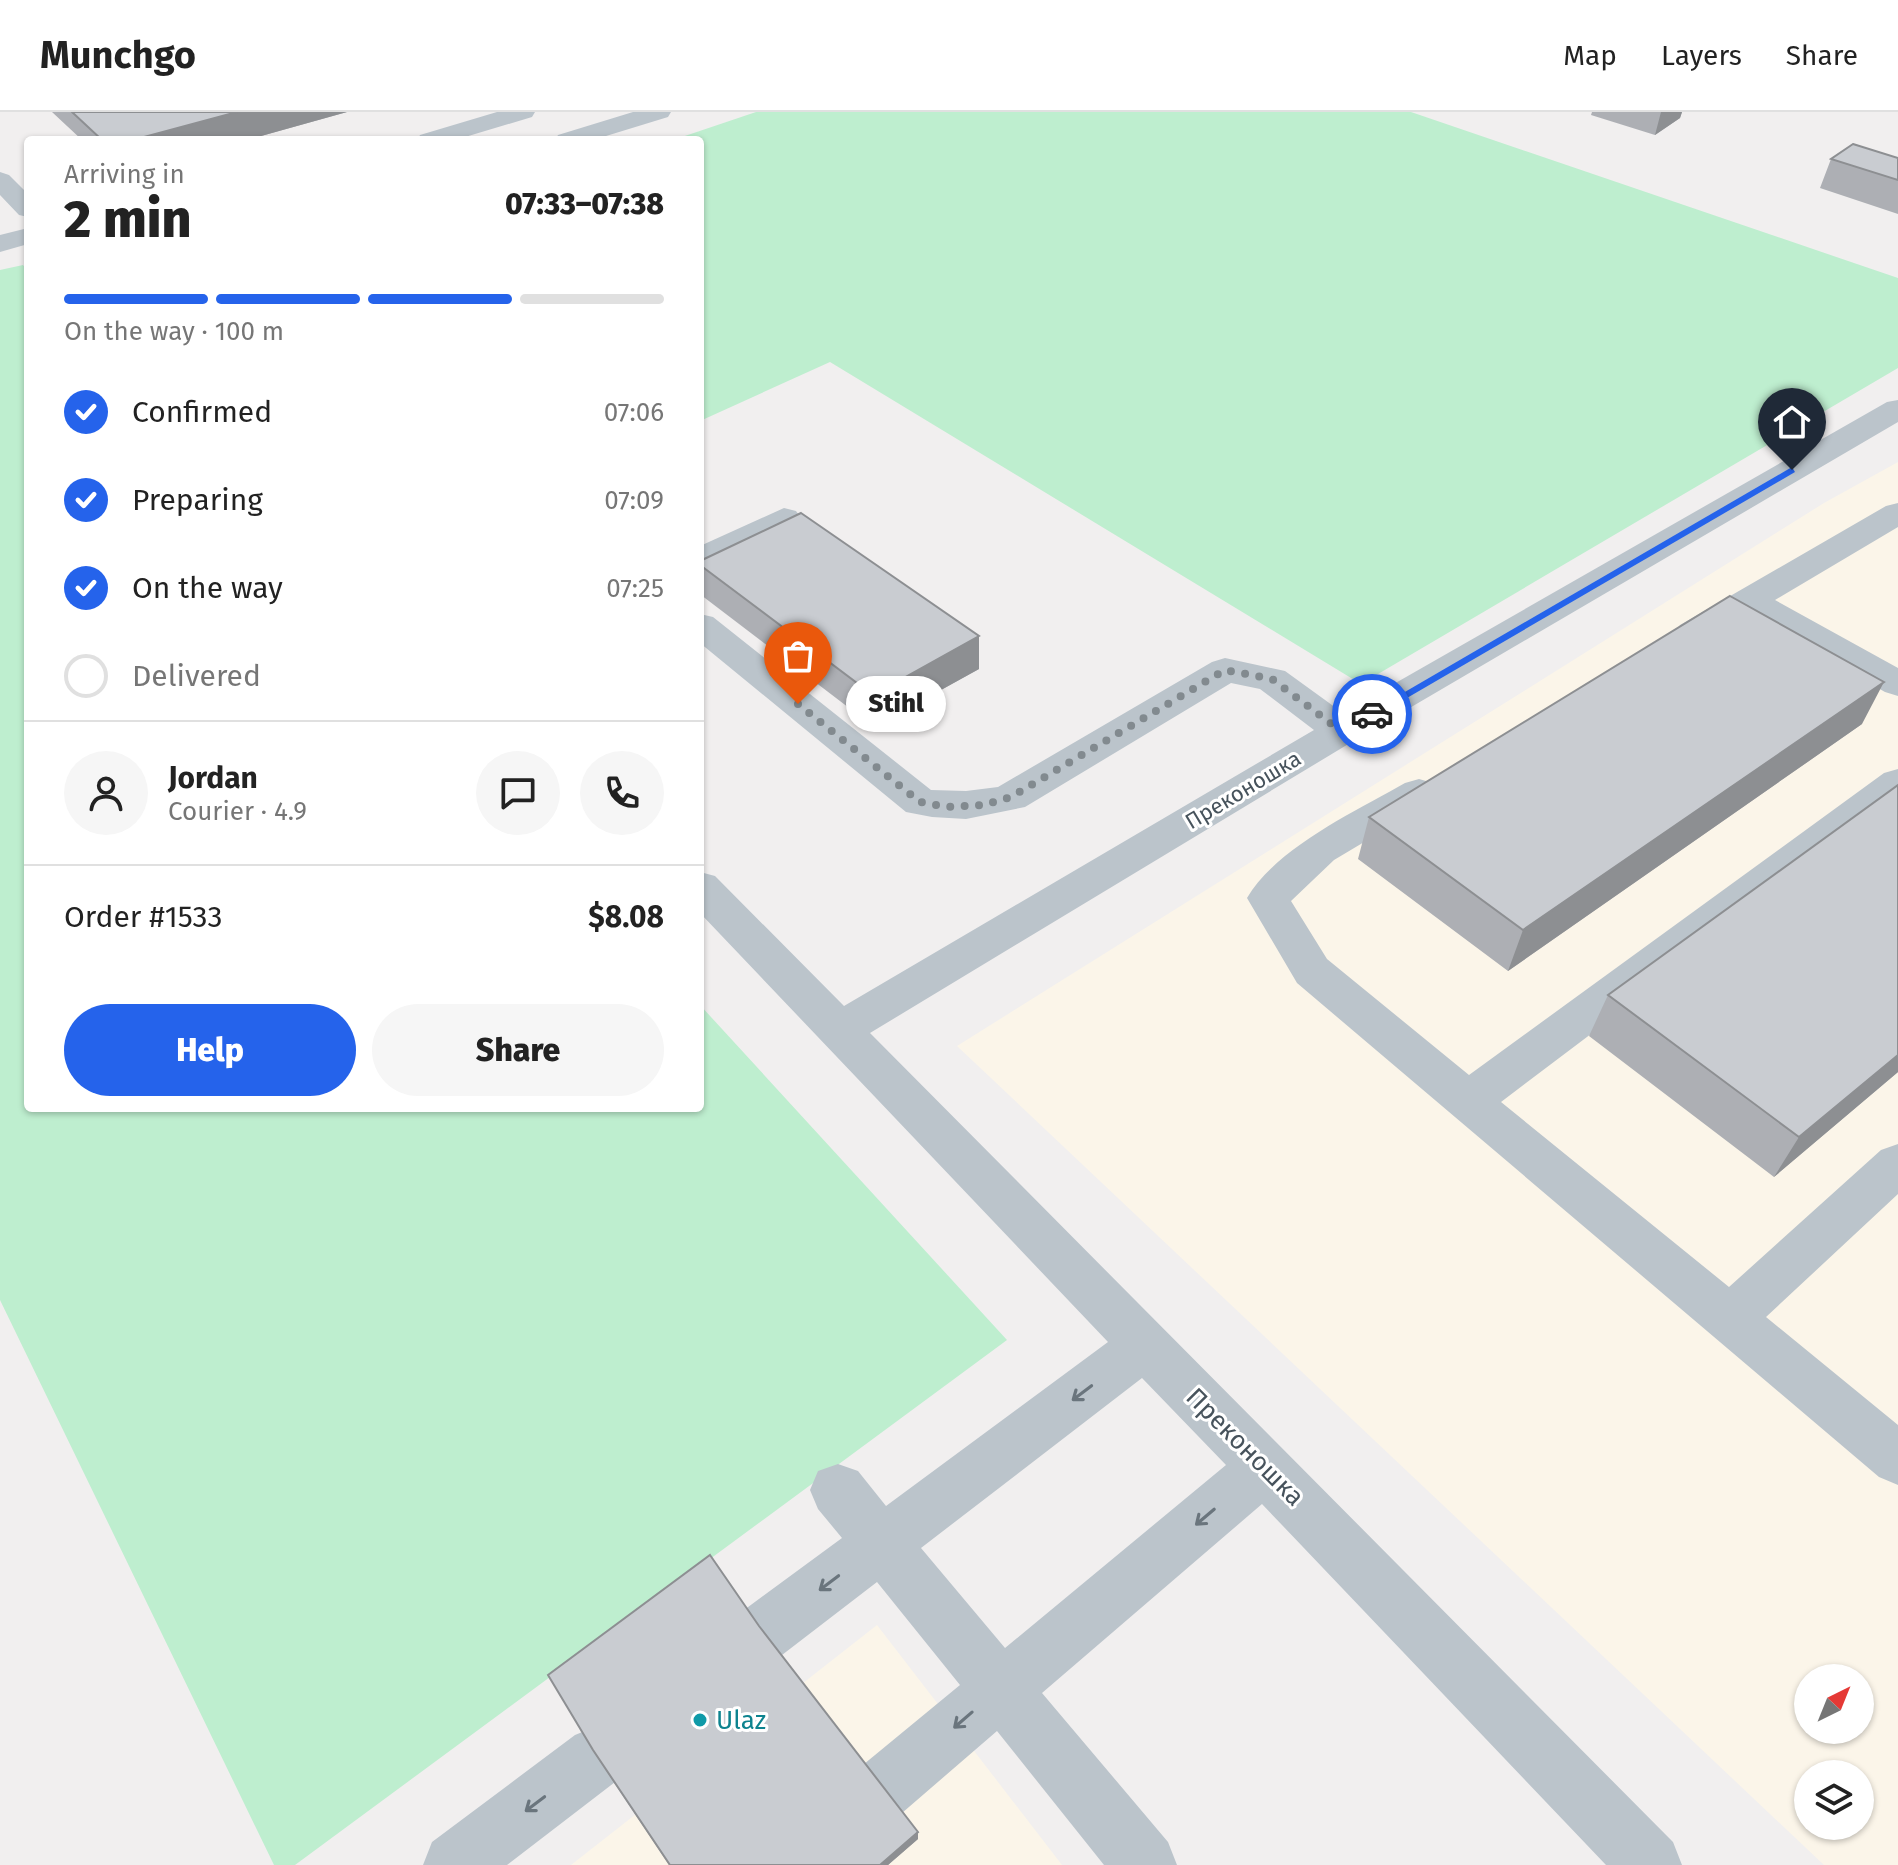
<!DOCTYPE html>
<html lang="en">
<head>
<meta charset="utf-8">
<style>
	:root { --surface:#fff; --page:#f6f6f6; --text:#222; --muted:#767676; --line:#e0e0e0; --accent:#2563eb }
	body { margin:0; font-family:"Fira Sans",sans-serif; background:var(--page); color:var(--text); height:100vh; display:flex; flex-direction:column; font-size:30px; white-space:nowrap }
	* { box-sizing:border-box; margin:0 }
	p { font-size:26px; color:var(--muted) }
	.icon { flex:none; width:44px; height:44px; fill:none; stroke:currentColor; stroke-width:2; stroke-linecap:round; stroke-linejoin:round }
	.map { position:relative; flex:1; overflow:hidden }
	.side { position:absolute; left:24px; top:24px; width:680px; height:976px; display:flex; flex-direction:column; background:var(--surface); border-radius:8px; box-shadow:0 2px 6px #0004 }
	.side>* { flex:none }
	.needle { width:52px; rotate:43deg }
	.controls { position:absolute; left:1794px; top:1552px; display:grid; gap:16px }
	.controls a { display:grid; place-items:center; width:80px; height:80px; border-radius:50%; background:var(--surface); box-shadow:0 2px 6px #0004; font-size:40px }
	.pin { position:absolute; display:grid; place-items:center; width:68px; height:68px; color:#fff; margin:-82px -34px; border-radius:50% 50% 50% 0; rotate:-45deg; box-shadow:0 0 8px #0007 }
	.pin .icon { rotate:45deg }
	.courier { position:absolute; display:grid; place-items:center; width:80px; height:80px; margin:-40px; border:6px solid #2563eb; border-radius:50%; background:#fff; color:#222; box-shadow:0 2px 10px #0007 }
	.bubble { position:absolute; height:56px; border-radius:28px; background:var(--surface); box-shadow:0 2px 6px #0004; font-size:26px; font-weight:800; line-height:56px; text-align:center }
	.summary em { font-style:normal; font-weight:800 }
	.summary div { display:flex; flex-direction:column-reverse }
	.summary { display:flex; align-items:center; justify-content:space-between; height:136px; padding:0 40px }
	h1 { font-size:52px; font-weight:800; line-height:60px }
	.bar { display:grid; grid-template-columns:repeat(4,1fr); gap:12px 8px; align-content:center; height:96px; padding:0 40px }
	.bar i { height:10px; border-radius:6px; background:var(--line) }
	.bar .current { background:var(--accent) }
	.bar p { grid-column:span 4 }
	.line { display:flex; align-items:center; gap:20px; padding:0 40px; border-top:2px solid var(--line) }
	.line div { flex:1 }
	.round { display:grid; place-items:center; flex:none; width:84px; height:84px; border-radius:42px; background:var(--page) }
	ol { padding:0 40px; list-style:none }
	li { display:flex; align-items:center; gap:24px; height:88px }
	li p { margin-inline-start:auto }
	li .icon { padding:8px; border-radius:50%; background:var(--accent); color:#fff; stroke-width:4 }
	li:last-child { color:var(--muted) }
	li i { width:44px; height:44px; border:4px solid var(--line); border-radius:50% }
	.action { display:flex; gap:16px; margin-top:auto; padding:16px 40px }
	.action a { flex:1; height:92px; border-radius:48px; background:var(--accent); color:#fff; font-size:32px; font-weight:800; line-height:92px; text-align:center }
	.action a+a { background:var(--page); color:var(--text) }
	header { display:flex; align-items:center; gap:48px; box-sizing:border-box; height:112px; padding:0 40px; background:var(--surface); border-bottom:2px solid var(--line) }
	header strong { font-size:38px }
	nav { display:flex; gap:44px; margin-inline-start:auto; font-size:28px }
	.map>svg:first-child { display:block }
	.commercial { fill:#fbf5e9; fill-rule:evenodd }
	.green { fill:#beeecf }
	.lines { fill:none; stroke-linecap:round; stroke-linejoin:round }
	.minor { fill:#bbc4cb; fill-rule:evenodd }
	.wall { fill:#adafb4 }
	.shaded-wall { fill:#8d8f92 }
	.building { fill:#c9ccd1; stroke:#8d8f92; stroke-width:2 }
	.oneway { stroke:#6a757d }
	.route { fill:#2563eb }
	.done { stroke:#828a8f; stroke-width:8; stroke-dasharray:0 14.4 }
	.culture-dot { fill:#0f9aa8; stroke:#fff; stroke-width:3 }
	.labels { text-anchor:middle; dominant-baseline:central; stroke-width:6; stroke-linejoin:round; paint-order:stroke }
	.street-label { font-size:22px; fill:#47535c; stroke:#fff }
	.near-street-label { font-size:26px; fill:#47535c; stroke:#fff }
	.near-culture-label { font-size:26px; fill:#0d838f; stroke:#fff; text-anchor:start }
</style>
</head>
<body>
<header>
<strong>Munchgo</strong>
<nav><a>Map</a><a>Layers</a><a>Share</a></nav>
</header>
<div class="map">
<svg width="1898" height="1753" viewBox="0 0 1898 1753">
	<rect width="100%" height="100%" fill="#f1efef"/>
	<!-- commercial -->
	<path class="commercial" d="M 1898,350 L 1898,1753 L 1824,1753 L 957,934 L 1824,391 ZM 1808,1566 L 1860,1566 L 1860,1618 L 1808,1618 ZM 1808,1662 L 1860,1662 L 1860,1714 L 1808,1714 Z
		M 877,1513 L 1062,1753 L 571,1753 Z"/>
	<!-- green -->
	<path class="green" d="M 756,0 L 1411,0 L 1898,166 L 1898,256 L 1361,572 L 830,250 L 700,309 L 700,28 L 673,28 Z
		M 23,153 L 28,159 L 28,996 L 700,996 L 700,893 L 1007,1228 L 295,1753 L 274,1753 L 0,1188 L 0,158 Z"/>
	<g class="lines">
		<!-- minor -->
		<path class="minor" d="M 497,0 L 535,0 L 532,5 L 455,28 L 417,28 L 420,23 Z
			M 633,0 L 671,0 L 668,5 L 593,28 L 555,28 L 558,23 Z
			M 0,60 L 9,63 L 28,82 L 28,105 L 19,103 L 0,83 Z
			M 28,116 L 28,132 L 0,140 L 0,123 Z
			M 1898,288 L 1898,310 L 1355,628 L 870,921 L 1673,1730 L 1682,1753 L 1606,1753 L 1262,1392 L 1042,1581 L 1168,1730 L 1177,1753 L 1104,1753 L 997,1619 L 902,1701 L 880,1710 L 858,1701 L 849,1679 L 858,1657 L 960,1573 L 877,1470 L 782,1543 L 761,1551 L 740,1543 L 732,1522 L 740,1501 L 842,1426 L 818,1397 L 810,1378 L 818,1359 L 838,1352 L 858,1359 L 886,1394 L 1108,1230 L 700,801 L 700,760 L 715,764 L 844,894 L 1314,618 L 1260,577 L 1231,571 L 1025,695 L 966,707 L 932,705 L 906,700 L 700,531 L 700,502 L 713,505 L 931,678 L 966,679 L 998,675 L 1212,550 L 1225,546 L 1285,559 L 1343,601 L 1887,290 ZM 1142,1266 L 1226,1353 L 1005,1536 L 921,1436 Z
			M 1898,391 L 1898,415 L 1775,488 L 1898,556 L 1898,584 L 1885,580 L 1750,503 C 1728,516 1706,536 1680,529 L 1675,521 L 1680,513 L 1886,394 Z
			M 784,396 L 796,399 L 801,406 L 796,413 L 700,457 L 700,434 Z
			M 1898,657 L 1898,690 L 1501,990 L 1729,1175 L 1881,1038 L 1898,1032 L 1898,1082 L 1766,1205 L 1898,1313 L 1898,1373 L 1879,1365 L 1297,871 L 1247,786 C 1276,736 1356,699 1405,671 L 1419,667 L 1433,671 L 1439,680 L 1433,689 L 1334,748 L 1291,789 L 1327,847 L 1469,963 L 1884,661 Z
			M 597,1614 L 619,1623 L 628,1645 L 619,1667 L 507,1753 L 423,1753 L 432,1730 L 575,1623 Z"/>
	</g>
	<!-- wall -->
	<path class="wall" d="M 52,0 L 347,0 L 247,28 L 82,28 Z
		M 1592,0 L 1682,0 L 1680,6 L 1655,23 L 1591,3 Z
		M 1898,46 L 1898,102 L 1820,76 L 1831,47 Z
		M 700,449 L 979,524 L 979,557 L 874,615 L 701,483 Z
		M 1862,612 L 1508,859 L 1358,747 L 1369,705 Z
		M 1608,883 L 1898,960 L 1774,1065 L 1589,924 Z
		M 759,1514 L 918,1727 L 888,1753 L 669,1753 L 597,1645 L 548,1563 Z"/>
	<!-- shaded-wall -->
	<path class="shaded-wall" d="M 237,0 L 347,0 L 247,28 L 133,28 Z
		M 1661,0 L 1682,0 L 1680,6 L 1655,23 Z
		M 979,524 L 979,557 L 874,615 L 873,583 Z
		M 1884,570 L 1862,612 L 1508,859 L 1523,818 Z
		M 1898,943 L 1898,960 L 1774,1065 L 1799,1025 Z
		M 918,1720 L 918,1727 L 888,1753 L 880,1753 Z"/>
	<!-- building -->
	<path class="building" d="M 72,0 L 237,0 L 133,28 L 102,28 Z
		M 1853,32 L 1898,46 L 1898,68 L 1831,47 Z
		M 801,401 L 979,524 L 873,583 L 700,453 L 700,449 Z
		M 1730,484 L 1884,570 L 1523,818 L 1369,705 Z
		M 1898,673 L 1898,943 L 1799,1025 L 1608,883 Z
		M 710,1443 L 759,1514 L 918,1720 L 880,1753 L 670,1753 L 593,1638 L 548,1563 Z"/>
	<!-- one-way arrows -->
	<defs><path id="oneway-shaft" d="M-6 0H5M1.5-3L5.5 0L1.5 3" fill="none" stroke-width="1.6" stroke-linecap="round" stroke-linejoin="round" transform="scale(2)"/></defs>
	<g class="oneway">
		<use href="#oneway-shaft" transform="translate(1082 1281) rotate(143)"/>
		<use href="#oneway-shaft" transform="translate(1205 1405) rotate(140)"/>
		<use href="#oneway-shaft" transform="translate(829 1471) rotate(143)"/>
		<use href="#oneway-shaft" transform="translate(963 1608) rotate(139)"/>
		<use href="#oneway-shaft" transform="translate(535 1692) rotate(143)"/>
	</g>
	<!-- route -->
	<path class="route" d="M 1792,355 L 1795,360 L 1376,604 L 1367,602 Z"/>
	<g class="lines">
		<!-- done -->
		<path class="done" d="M 798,592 L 920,690 L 947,695 L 983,693 L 1011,685 L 1225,558 L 1272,567 L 1341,619 L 1372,602"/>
	</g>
	<!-- markers -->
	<circle class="culture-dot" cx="700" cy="1608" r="8"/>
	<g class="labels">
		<!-- street labels -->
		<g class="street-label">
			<text transform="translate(1243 678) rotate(-31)">Преконошка</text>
		</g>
		<!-- near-street labels -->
		<g class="near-street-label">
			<text transform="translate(1245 1335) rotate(45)">Преконошка</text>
		</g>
		<!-- near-culture labels -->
		<g class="near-culture-label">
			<text x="716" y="1608">Ulaz</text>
		</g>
	</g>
</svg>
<div class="controls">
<a><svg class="needle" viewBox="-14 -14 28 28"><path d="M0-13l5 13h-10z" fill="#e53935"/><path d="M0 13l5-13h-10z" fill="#767676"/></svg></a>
<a><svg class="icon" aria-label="layers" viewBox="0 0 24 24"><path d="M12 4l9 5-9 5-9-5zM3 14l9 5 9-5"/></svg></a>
</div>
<div class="pin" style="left:798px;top:592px;background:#ea580c"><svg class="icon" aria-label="bag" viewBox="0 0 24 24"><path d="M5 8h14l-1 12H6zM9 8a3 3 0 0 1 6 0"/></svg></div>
<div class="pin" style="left:1792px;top:358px;background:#1f2937"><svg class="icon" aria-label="home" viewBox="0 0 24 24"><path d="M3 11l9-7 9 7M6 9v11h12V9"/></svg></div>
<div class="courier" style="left:1372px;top:602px"><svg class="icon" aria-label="car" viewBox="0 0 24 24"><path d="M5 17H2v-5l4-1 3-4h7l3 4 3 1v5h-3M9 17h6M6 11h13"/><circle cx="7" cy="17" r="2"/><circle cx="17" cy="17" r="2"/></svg></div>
<div class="bubble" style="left:846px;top:564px;width:100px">Stihl</div>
<section class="side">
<div class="summary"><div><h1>2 min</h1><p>Arriving in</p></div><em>07:33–07:38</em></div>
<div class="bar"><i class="current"></i><i class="current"></i><i class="current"></i><i></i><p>On the way · 100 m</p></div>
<ol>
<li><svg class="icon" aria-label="check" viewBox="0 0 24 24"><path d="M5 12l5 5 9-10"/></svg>Confirmed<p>07:06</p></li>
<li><svg class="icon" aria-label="check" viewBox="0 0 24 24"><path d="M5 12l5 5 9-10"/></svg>Preparing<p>07:09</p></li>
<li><svg class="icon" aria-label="check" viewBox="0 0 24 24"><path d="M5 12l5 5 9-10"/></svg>On the way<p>07:25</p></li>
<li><i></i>Delivered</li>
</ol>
<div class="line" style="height:144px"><a class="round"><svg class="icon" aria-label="person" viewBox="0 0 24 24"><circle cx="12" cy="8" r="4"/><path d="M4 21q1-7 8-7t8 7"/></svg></a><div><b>Jordan</b><p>Courier · 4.9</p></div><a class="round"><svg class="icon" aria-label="chat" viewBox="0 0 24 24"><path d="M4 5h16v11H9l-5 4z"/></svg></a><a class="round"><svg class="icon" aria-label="phone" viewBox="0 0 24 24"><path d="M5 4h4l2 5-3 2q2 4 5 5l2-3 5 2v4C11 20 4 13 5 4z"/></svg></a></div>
<div class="line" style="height:104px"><div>Order #1533</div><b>$8.08</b></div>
<div class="action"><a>Help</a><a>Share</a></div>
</section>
</div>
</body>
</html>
